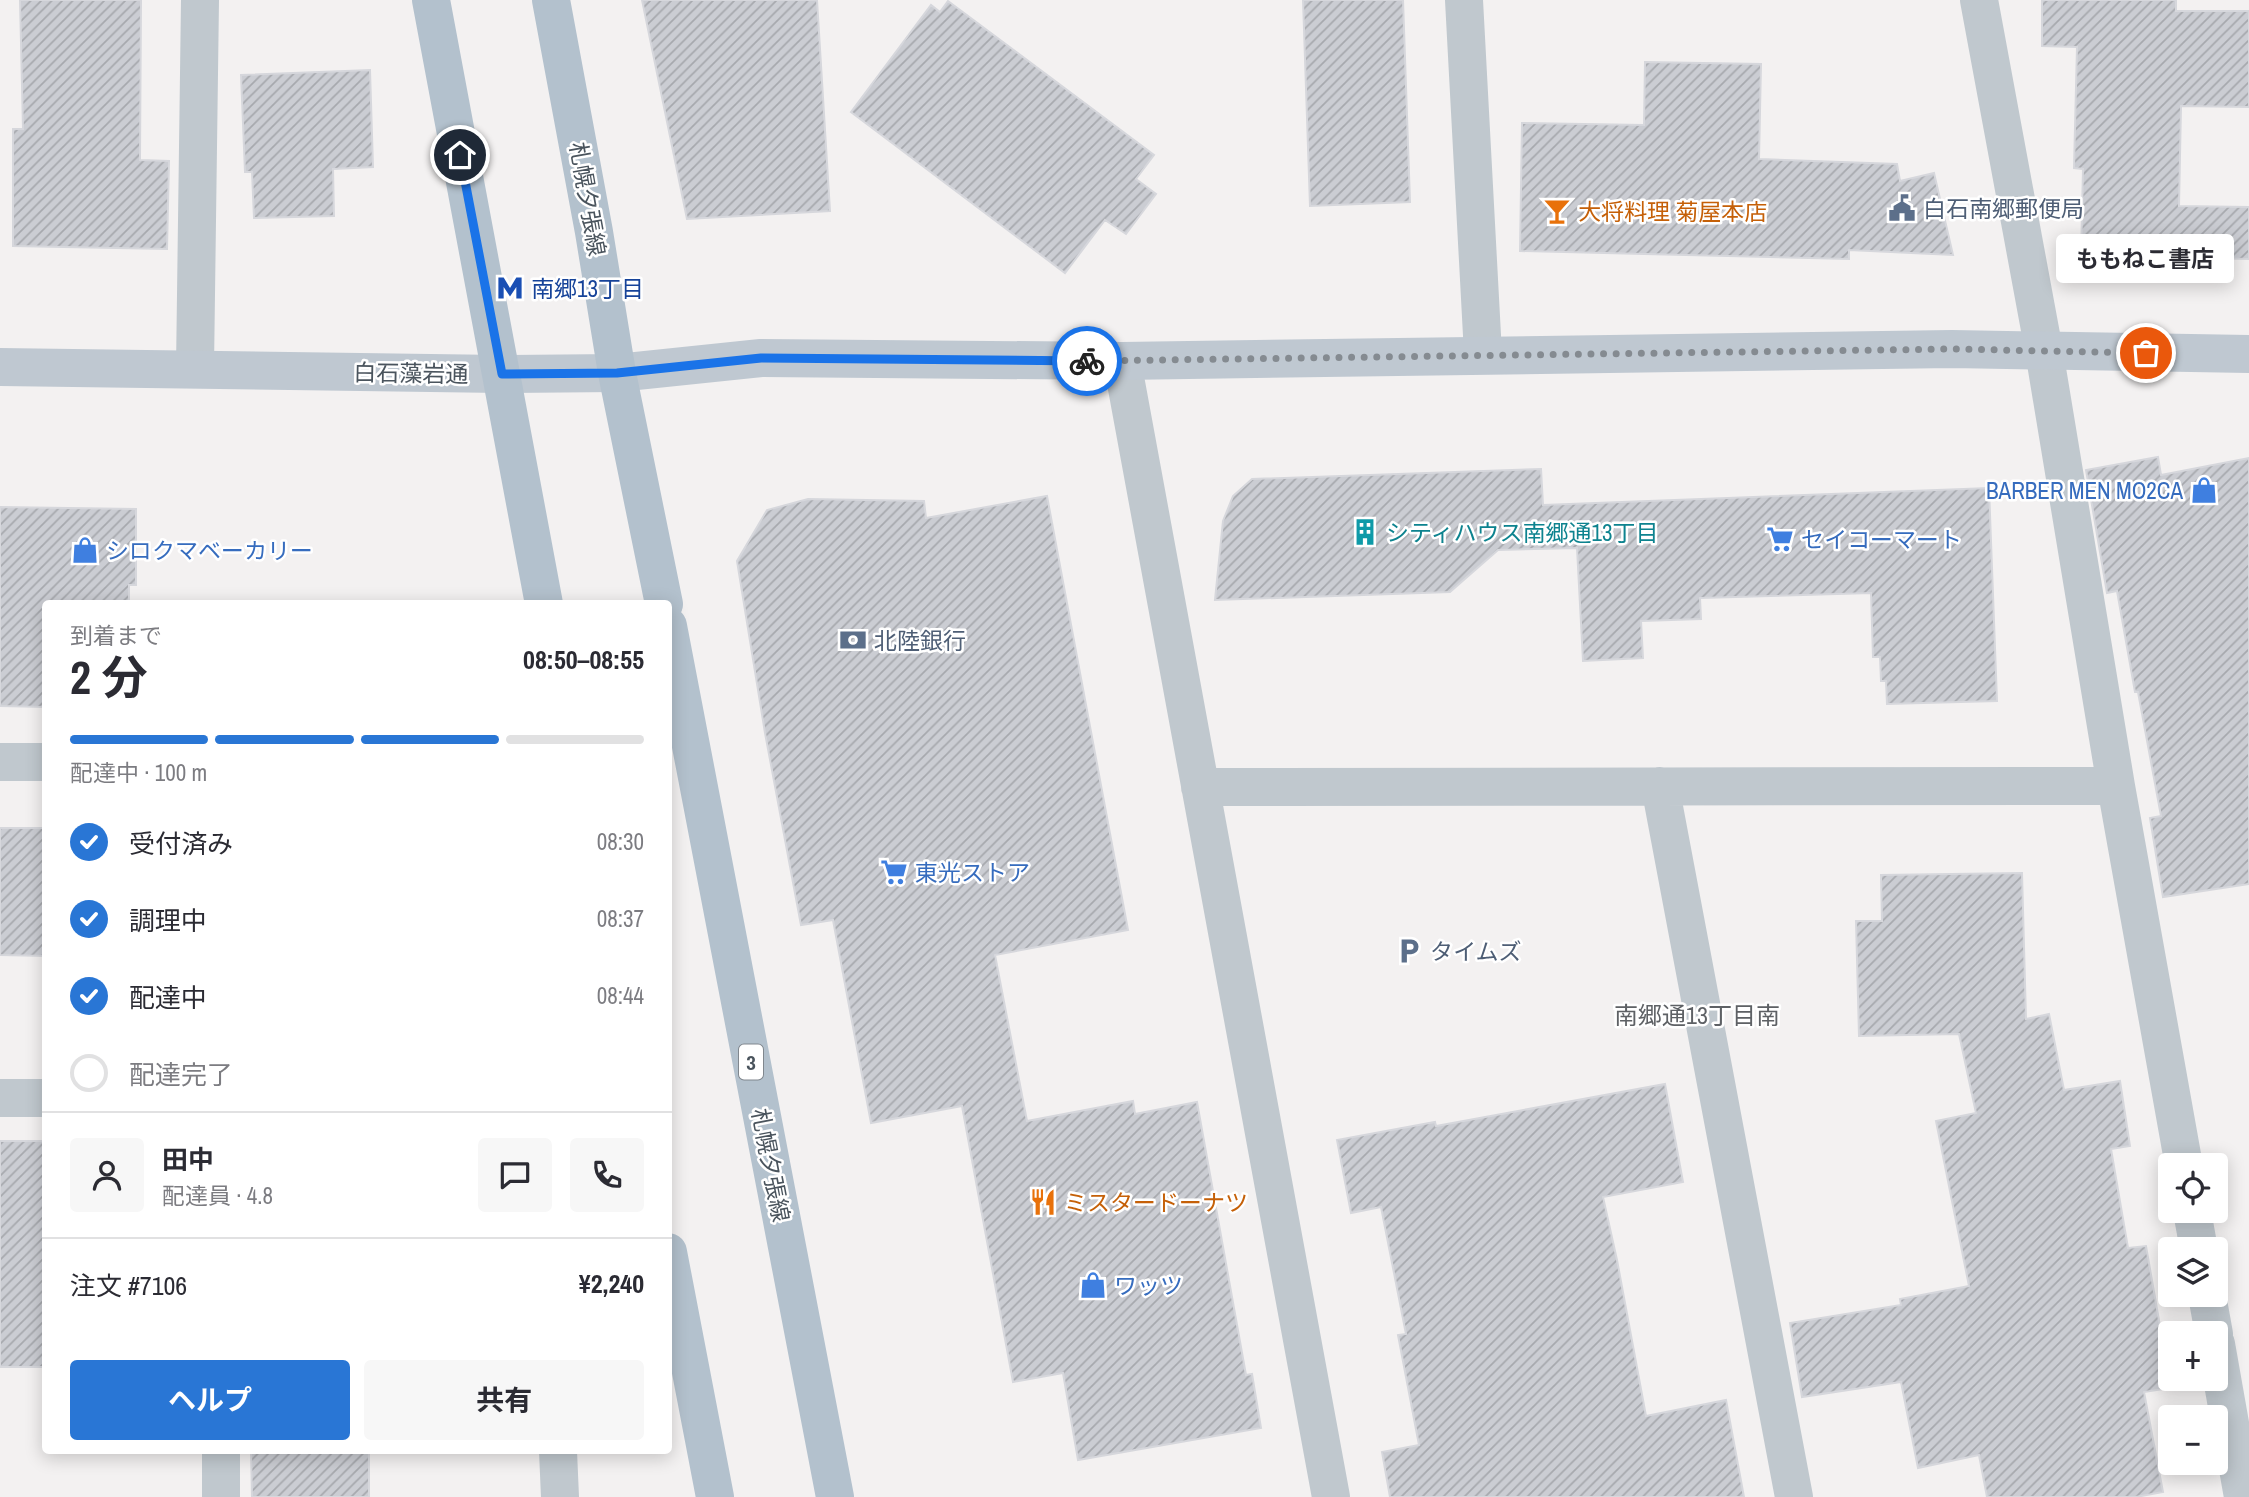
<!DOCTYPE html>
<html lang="ja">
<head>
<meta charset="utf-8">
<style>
	:root { --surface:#fff; --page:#f7f7f7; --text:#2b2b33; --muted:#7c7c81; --line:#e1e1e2; --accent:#2976d5 }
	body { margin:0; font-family:"Archivo Narrow","Noto Sans JP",sans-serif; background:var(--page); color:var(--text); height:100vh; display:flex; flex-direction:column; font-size:26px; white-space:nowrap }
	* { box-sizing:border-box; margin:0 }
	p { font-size:23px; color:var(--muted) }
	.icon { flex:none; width:38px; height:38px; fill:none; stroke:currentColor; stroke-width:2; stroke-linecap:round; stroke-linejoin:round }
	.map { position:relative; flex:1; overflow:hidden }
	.panel { position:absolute; left:42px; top:600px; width:630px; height:854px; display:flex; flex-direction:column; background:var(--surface); border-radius:7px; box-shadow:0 4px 18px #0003 }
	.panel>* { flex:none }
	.controls { position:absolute; left:2158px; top:1153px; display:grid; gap:14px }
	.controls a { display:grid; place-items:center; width:70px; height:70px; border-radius:7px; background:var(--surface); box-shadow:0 4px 18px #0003; font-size:35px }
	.pin { position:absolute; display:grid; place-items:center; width:60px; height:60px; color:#fff; margin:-30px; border:4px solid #fff; border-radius:50%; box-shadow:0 2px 7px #0007 }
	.courier { position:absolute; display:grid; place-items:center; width:70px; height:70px; margin:-35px; border:5px solid #1a73e8; border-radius:50%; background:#fff; color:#222; box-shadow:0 2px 9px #0007 }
	.bubble { position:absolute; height:49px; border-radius:7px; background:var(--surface); box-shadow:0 4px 18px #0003; font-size:23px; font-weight:700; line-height:49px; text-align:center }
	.overview em { font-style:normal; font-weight:700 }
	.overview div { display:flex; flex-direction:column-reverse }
	.overview { display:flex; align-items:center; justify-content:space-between; height:119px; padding:0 28px }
	h1 { font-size:46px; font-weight:700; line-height:52px }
	.bar { display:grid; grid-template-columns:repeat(4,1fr); gap:10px 7px; align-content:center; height:84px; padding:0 28px }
	.bar i { height:9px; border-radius:5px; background:var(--line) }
	.bar .current { background:var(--accent) }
	.bar p { grid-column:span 4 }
	.line { display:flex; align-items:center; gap:18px; padding:0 28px; border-top:2px solid var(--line) }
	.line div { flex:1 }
	.round { display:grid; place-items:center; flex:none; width:74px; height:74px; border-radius:7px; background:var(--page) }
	ol { padding:0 28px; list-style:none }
	li { display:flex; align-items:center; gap:21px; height:77px }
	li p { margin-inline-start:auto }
	li .icon { padding:7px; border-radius:50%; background:var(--accent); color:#fff; stroke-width:4 }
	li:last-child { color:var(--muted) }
	li i { width:38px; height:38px; border:4px solid var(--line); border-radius:50% }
	.action { display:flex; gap:14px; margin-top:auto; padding:14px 28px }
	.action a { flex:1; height:80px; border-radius:7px; background:var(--accent); color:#fff; font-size:28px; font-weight:700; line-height:80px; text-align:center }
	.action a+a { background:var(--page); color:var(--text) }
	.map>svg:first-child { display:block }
	.building { fill:url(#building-hatch); stroke:#d6d7dc; stroke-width:2 }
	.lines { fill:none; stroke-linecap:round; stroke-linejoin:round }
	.minor { stroke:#c0c8ce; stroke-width:38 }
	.secondary { stroke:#bfc8d1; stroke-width:38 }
	.primary { stroke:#b3c1cd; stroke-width:38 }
	.done { stroke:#858b91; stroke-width:7; stroke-dasharray:0 12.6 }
	.route { stroke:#1a73e8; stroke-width:9 }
	.labels { text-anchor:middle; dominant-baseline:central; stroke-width:5; stroke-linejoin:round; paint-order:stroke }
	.shield { fill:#fff; stroke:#80878e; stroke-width:2 }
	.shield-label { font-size:21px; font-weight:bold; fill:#4a545d }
	.street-label { font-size:23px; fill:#4a545d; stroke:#fff }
	.service-label { font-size:23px; fill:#4e5e75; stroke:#fff; text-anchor:start }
	.food-label { font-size:23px; fill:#c56008; stroke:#fff; text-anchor:start }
	.transit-label { font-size:23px; fill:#164399; stroke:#fff; text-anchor:start }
	.shop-label { font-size:23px; fill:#366cbe; stroke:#fff; text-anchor:start }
	.culture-label { font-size:23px; fill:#0d838f; stroke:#fff; text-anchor:start }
	.neighbourhood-label { font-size:24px; fill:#5e6165; stroke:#fff }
</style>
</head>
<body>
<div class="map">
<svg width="2249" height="1497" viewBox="0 0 2249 1497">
	<defs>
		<pattern id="building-hatch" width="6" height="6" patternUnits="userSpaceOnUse" patternTransform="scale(1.75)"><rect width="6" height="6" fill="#cbcdd3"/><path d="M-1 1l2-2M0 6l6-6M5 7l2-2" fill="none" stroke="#a7a9ae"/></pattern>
	</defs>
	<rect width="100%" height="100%" fill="#f3f1f1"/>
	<!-- building -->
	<path class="building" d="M 20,0 L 141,0 L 140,160 L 169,161 L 167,249 L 13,246 L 13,129 L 23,129 Z
		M 642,0 L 817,0 L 830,211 L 687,219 Z
		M 1303,0 L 1403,0 L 1410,202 L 1310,206 Z
		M 2042,0 L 2176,0 L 2176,11 L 2249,11 L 2249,107 L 2181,106 L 2179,206 L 2249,207 L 2249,259 L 2081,255 L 2083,169 L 2074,168 L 2077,47 L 2042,46 Z
		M 948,1 L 1154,155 L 1136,179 L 1156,194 L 1126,234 L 1105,220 L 1065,273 L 851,112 L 931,5 L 940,12 Z
		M 1645,62 L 1761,64 L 1759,159 L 1897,164 L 1900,181 L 1934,173 L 1953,255 L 1849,250 L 1849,259 L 1520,251 L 1522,123 L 1644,125 Z
		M 370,70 L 373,167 L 333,169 L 334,216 L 254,218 L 252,172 L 245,172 L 241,75 Z
		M 2158,457 L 2161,475 L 2249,458 L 2249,884 L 2163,897 L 2150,818 L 2161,816 L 2138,692 L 2135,692 L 2117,591 L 2107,593 L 2086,470 Z
		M 1541,469 L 1543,505 L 1989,488 L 1997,701 L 1887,704 L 1886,681 L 1881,681 L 1880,657 L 1873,657 L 1871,593 L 1700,598 L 1701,619 L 1641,621 L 1643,658 L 1583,661 L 1577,548 L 1498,550 L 1450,592 L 1215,600 L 1223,521 L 1233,496 L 1252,479 Z
		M 1047,496 L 1128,930 L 995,955 L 1027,1121 L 1133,1101 L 1135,1114 L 1197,1102 L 1246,1375 L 1252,1374 L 1261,1428 L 1078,1460 L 1063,1373 L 1013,1382 L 962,1106 L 871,1123 L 833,920 L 801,925 L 765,733 L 737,561 L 767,510 L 808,499 L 924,501 L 926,518 Z
		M 0,507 L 136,509 L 136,585 L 129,585 L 129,604 L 46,604 L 46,707 L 0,706 Z
		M 0,828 L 46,828 L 46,956 L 0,955 Z
		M 2022,873 L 2026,1019 L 2049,1014 L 2064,1090 L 2120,1081 L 2130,1146 L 2111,1149 L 2128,1248 L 2146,1246 L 2160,1326 L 2170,1324 L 2170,1388 L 2144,1392 L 2163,1492 L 2136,1497 L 1987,1497 L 1979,1455 L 1918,1468 L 1901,1382 L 1802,1397 L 1790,1323 L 1901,1305 L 1900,1299 L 1969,1286 L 1936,1121 L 1976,1113 L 1959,1034 L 1859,1036 L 1856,921 L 1882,921 L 1881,875 Z
		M 1665,1084 L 1683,1182 L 1603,1197 L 1617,1260 L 1646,1416 L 1726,1400 L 1744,1497 L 1390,1497 L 1382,1452 L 1419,1445 L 1398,1335 L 1406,1334 L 1381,1207 L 1351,1213 L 1337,1140 L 1435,1122 L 1436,1126 Z
		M 0,1141 L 46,1141 L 46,1367 L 0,1367 Z
		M 251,1451 L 369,1451 L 369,1497 L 252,1497 Z"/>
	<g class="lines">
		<!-- minor -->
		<path class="minor" d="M 1464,0 L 1483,354
			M 1979,0 L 2044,351 L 2116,786 L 2184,1166
			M 1122,361 L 1331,1497
			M 195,368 L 200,0
			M 0,762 L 46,762
			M 1660,786 L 1794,1497
			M 1200,787 L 2116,786
			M 0,1098 L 46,1098
			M 2192,1211 L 2199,1250
			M 2207,1295 L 2214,1334
			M 2216,1344 L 2243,1497
			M 558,1451 L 560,1497
			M 221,1497 L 221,1451"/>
		<!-- secondary -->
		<path class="secondary" d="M 0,367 L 501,374 L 617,373 L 761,358 L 1122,361 L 1952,349 L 2249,354"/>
		<!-- primary -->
		<path class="primary" d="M 431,0 L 544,604
			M 551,0 L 594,232 L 617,373 L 664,604
			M 668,626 L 835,1497
			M 668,1252 L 715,1497"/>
	</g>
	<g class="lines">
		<!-- done -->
		<path class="done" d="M 1087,361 L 1952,349 L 2146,353"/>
		<!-- route -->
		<path class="route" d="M 460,155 L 502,374 L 617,373 L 761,358 L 1087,361"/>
	</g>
	<!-- icons -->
	<defs>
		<symbol id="civic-bare" viewBox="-9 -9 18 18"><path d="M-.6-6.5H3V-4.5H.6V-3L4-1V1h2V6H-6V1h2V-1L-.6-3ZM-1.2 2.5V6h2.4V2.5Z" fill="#5c6f8a" stroke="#fff" stroke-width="2.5" paint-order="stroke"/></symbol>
		<symbol id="bar-bare" viewBox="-9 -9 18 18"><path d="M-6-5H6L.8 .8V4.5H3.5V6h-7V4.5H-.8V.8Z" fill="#e8710a" stroke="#fff" stroke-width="2.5" paint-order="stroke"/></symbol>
		<symbol id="metro-bare" viewBox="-9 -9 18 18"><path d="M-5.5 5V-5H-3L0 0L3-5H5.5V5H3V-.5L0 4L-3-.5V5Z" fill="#1a4fb4" stroke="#fff" stroke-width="2.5" paint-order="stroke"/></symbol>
		<symbol id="shop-bare" viewBox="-9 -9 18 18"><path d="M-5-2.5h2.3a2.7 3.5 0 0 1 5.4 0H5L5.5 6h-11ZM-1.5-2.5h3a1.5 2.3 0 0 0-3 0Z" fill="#3f7fe0" stroke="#fff" stroke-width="2.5" paint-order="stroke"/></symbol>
		<symbol id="building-bare" viewBox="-9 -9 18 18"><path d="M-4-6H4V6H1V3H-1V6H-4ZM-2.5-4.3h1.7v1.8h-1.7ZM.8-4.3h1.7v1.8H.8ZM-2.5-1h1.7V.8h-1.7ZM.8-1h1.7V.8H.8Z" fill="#0f9aa8" stroke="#fff" stroke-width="2.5" paint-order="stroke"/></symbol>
		<symbol id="supermarket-bare" viewBox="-9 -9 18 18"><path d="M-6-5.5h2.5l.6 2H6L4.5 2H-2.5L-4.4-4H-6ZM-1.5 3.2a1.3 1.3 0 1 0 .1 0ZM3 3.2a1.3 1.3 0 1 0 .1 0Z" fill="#3f7fe0" stroke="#fff" stroke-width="2.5" paint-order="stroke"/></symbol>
		<symbol id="bank-bare" viewBox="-9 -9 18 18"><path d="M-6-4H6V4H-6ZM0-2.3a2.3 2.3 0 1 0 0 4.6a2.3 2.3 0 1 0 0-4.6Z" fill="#5c6f8a" stroke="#fff" stroke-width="2.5" paint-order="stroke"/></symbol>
		<symbol id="parking-bare" viewBox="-9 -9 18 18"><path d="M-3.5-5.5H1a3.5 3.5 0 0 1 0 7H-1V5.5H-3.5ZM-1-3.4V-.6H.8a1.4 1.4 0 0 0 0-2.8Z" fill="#5c6f8a" stroke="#fff" stroke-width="2.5" paint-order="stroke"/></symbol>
		<symbol id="restaurant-bare" viewBox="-9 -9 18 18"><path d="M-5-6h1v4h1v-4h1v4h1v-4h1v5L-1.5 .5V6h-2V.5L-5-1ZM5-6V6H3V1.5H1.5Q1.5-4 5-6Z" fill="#e8710a" stroke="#fff" stroke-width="2.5" paint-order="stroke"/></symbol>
	</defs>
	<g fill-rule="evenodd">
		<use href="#civic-bare" x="1883" y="189" width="38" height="38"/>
		<use href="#bar-bare" x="1538" y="192" width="38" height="38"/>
		<use href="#metro-bare" x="491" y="269" width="38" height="38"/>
		<use href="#shop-bare" x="2185" y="471" width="38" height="38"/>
		<use href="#building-bare" x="1346" y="513" width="38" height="38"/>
		<use href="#supermarket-bare" x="1761" y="520" width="38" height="38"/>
		<use href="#shop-bare" x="66" y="531" width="38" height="38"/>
		<use href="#bank-bare" x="834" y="621" width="38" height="38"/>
		<use href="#supermarket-bare" x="875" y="853" width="38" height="38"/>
		<use href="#parking-bare" x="1390" y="932" width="38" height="38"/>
		<use href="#restaurant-bare" x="1024" y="1183" width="38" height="38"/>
		<use href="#shop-bare" x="1074" y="1266" width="38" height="38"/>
	</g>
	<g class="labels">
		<!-- shield labels -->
		<rect class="shield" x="739" y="1044.5" width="24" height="35" rx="5"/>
		<g class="shield-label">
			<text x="751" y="1062">3</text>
		</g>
		<!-- street labels -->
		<g class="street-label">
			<text transform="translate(588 199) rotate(80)">札幌夕張線</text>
			<text transform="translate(411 373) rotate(1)">白石藻岩通</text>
			<text transform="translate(771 1165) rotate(79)">札幌夕張線</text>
		</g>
		<!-- service labels -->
		<g class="service-label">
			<text x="1923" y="208">白石南郷郵便局</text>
			<text x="874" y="640">北陸銀行</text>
			<text x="1430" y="951">タイムズ</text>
		</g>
		<!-- food labels -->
		<g class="food-label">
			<text x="1578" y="211">大将料理 菊屋本店</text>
			<text x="1064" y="1202">ミスタードーナツ</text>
		</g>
		<!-- transit labels -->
		<g class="transit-label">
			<text x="531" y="288">南郷13丁目</text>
		</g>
		<!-- shop labels -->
		<g class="shop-label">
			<text x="2183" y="490" text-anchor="end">BARBER MEN MO2CA</text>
			<text x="1801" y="539">セイコーマート</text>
			<text x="106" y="550">シロクマベーカリー</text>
			<text x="915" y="872">東光ストア</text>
			<text x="1114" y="1285">ワッツ</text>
		</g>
		<!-- culture labels -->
		<g class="culture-label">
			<text x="1386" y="532">シティハウス南郷通13丁目</text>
		</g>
		<!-- neighbourhood labels -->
		<g class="neighbourhood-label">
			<text x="1697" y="1015">南郷通13丁目南</text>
		</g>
	</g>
</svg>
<div class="controls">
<a><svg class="icon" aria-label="locate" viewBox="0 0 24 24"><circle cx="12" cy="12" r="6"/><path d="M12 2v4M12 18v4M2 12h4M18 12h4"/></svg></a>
<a><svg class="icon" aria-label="layers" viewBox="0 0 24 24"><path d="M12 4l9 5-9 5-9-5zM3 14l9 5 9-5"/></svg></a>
<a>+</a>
<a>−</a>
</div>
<div class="pin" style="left:2146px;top:353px;background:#ea580c"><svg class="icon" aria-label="bag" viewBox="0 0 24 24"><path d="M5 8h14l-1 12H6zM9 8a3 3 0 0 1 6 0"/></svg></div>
<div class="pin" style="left:460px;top:155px;background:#1f2937"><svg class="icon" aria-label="home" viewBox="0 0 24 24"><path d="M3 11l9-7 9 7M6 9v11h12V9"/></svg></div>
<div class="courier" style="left:1087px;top:361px"><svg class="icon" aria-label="bike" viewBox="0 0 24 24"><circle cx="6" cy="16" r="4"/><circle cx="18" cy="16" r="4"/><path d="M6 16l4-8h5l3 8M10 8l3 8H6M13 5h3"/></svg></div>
<div class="bubble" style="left:2056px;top:234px;width:178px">ももねこ書店</div>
<section class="panel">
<div class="overview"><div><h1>2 分</h1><p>到着まで</p></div><em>08:50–08:55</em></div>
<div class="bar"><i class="current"></i><i class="current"></i><i class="current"></i><i></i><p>配達中 · 100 m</p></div>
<ol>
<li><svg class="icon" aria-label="check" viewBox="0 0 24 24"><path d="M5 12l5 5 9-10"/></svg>受付済み<p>08:30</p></li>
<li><svg class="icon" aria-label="check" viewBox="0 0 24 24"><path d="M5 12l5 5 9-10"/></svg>調理中<p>08:37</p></li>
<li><svg class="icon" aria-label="check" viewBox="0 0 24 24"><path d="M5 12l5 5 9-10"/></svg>配達中<p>08:44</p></li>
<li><i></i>配達完了</li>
</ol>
<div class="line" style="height:126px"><a class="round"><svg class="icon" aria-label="person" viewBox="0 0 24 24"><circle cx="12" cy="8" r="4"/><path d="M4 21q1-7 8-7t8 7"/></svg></a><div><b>田中</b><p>配達員 · 4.8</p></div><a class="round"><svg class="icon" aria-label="chat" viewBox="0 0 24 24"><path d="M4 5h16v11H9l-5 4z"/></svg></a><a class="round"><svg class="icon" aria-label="phone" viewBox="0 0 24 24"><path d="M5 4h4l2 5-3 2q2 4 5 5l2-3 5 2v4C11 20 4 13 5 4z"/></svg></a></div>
<div class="line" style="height:91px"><div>注文 #7106</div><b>¥2,240</b></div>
<div class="action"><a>ヘルプ</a><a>共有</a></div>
</section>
</div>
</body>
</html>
